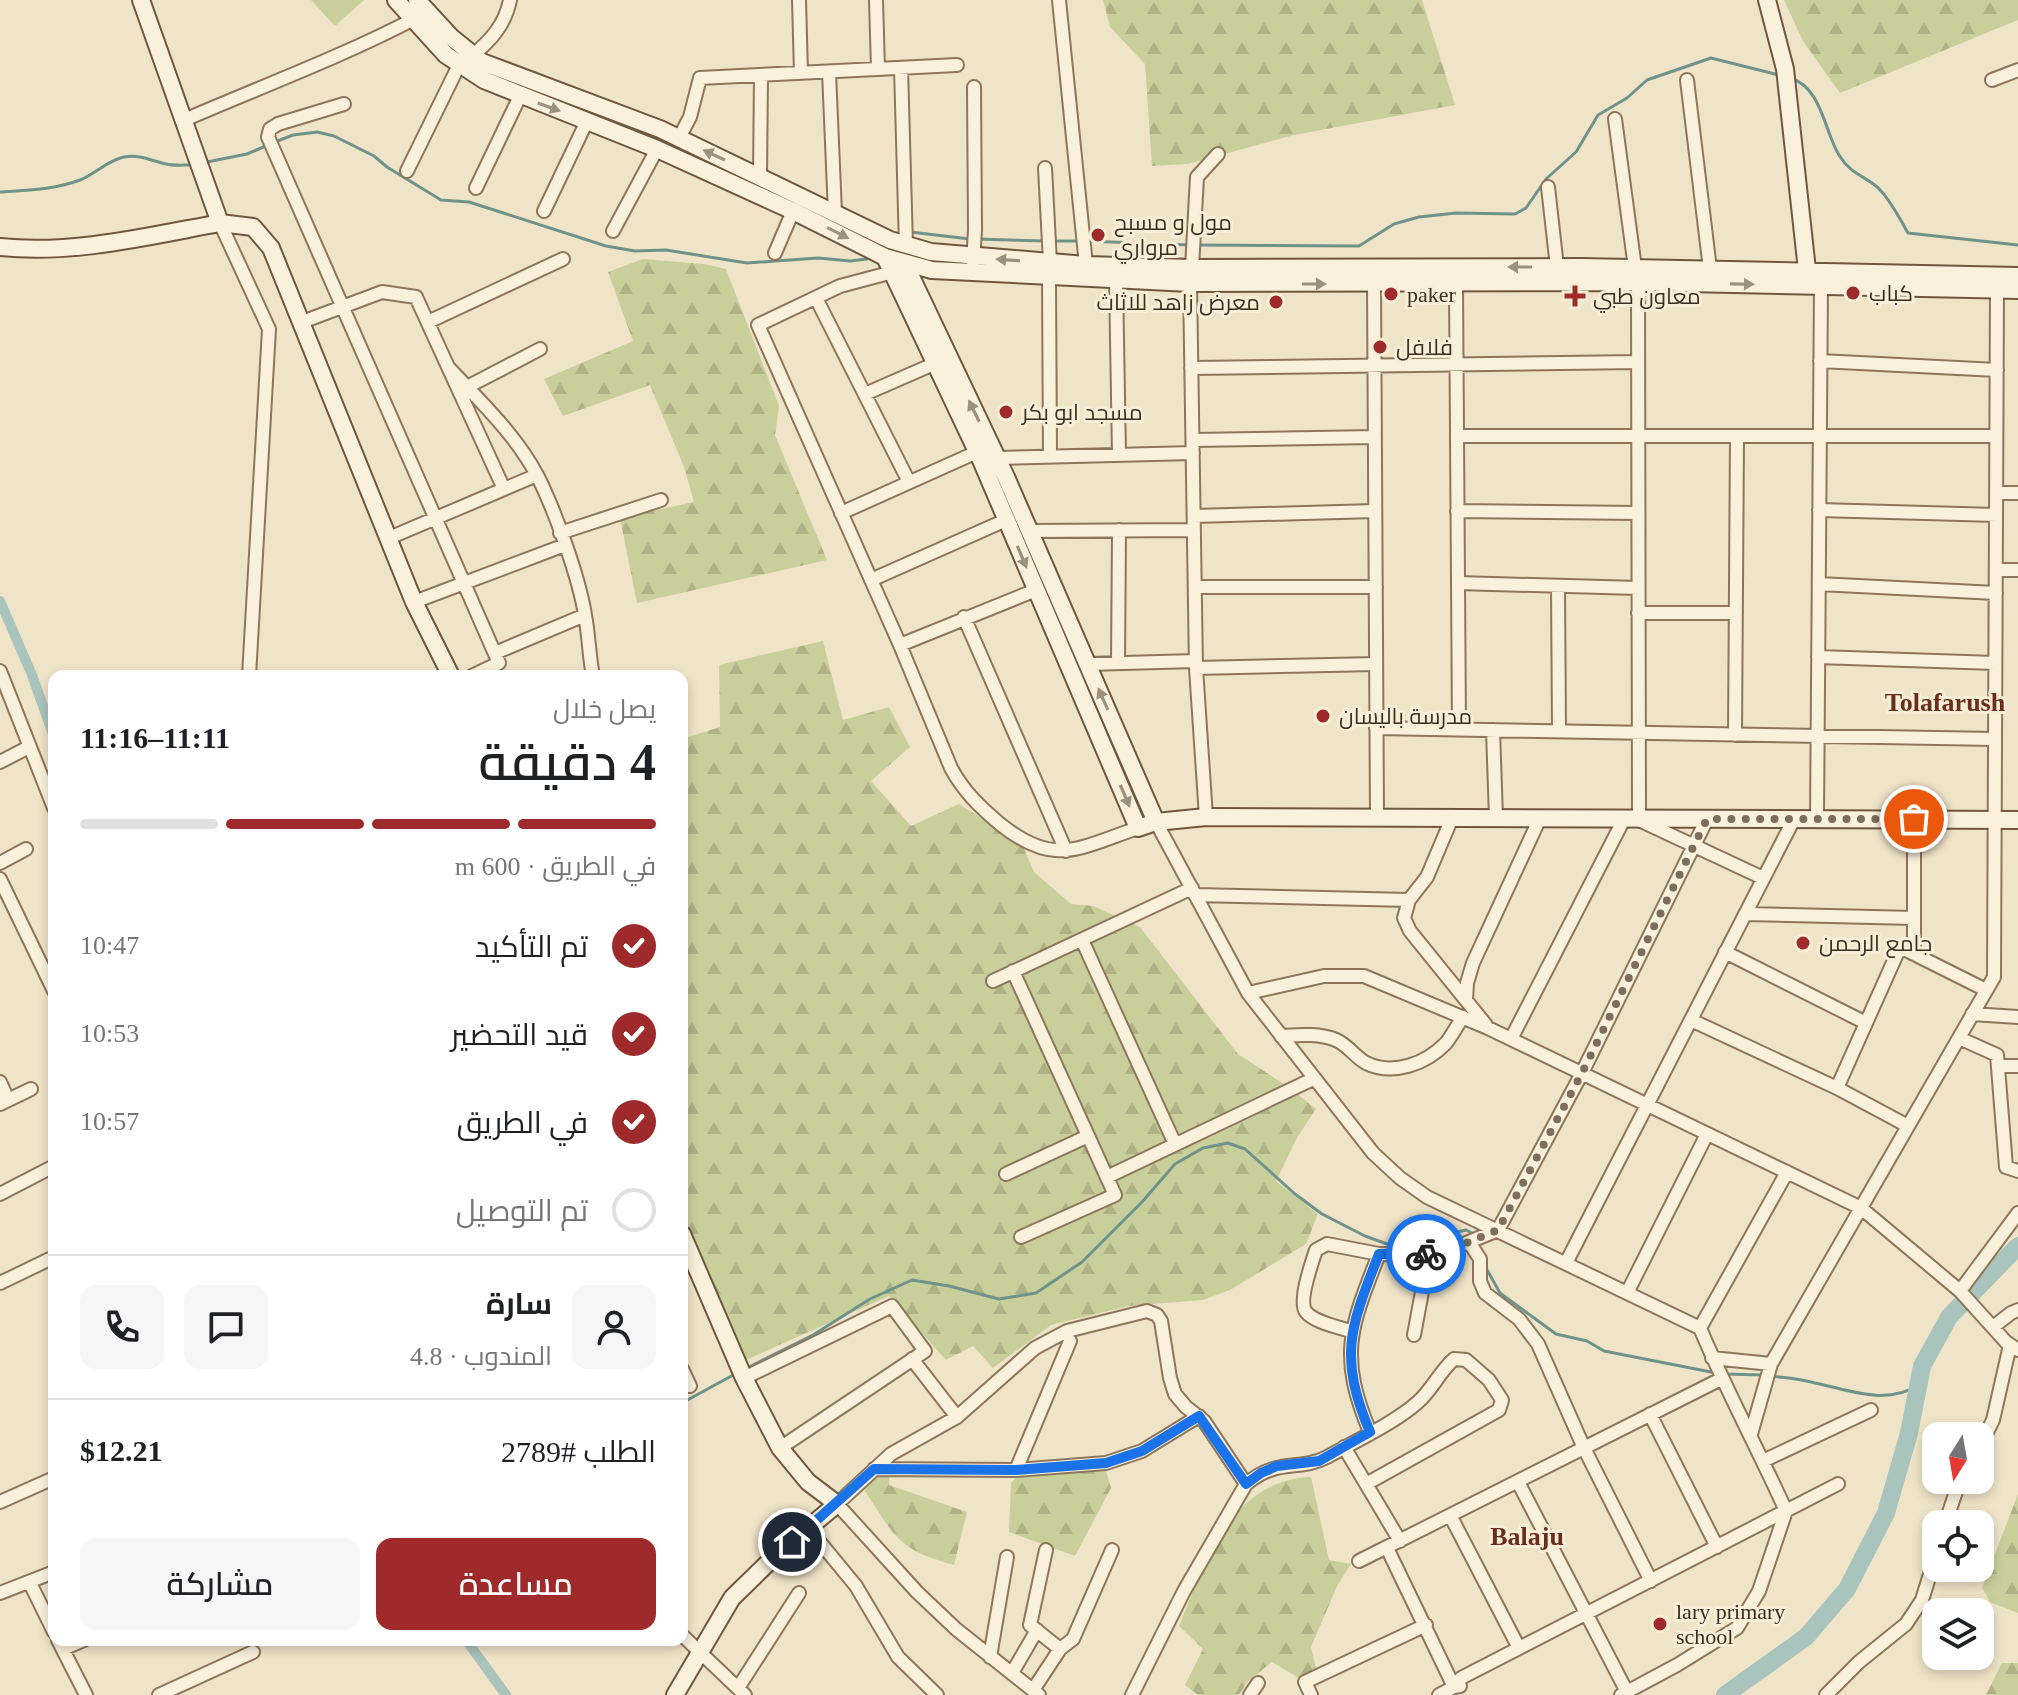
<!DOCTYPE html>
<html lang="ar">
<head>
<meta charset="utf-8">
<style>
	:root { --surface:#fff; --page:#f6f6f6; --text:#202124; --muted:#757577; --line:#e0e0e0; --accent:#9e2a2b }
	body { margin:0; font-family:"Times New Roman",Cairo,serif; background:var(--page); color:var(--text); direction:rtl; height:100vh; display:flex; flex-direction:column; font-size:30px; white-space:nowrap }
	* { box-sizing:border-box; margin:0 }
	p { font-size:26px; color:var(--muted) }
	.icon { flex:none; width:44px; height:44px; fill:none; stroke:currentColor; stroke-width:2; stroke-linecap:round; stroke-linejoin:round }
	.map { position:relative; flex:1; overflow:hidden; direction:ltr }
	.drawer { position:absolute; left:48px; top:670px; width:640px; height:976px; display:flex; flex-direction:column; background:var(--surface); border-radius:16px; box-shadow:0 4px 12px #0003; direction:rtl }
	.drawer>* { flex:none }
	.needle { width:52px; rotate:191deg }
	.controls { position:absolute; left:1922px; top:1422px; display:grid; gap:16px }
	.controls a { display:grid; place-items:center; width:72px; height:72px; border-radius:16px; background:var(--surface); box-shadow:0 4px 12px #0003; font-size:40px }
	.pin { position:absolute; display:grid; place-items:center; width:68px; height:68px; color:#fff; margin:-34px; border:4px solid #fff; border-radius:50%; box-shadow:0 2px 8px #0007 }
	.courier { position:absolute; display:grid; place-items:center; width:80px; height:80px; margin:-40px; border:6px solid #1a73e8; border-radius:50%; background:#fff; color:#222; box-shadow:0 2px 10px #0007 }
	.overview em { font-style:normal; font-weight:600 }
	.overview div { display:flex; flex-direction:column-reverse }
	.overview { display:flex; align-items:center; justify-content:space-between; height:136px; padding:0 32px }
	h1 { font-size:52px; font-weight:600; line-height:60px }
	.bar { display:grid; grid-template-columns:repeat(4,1fr); gap:12px 8px; align-content:center; height:96px; padding:0 32px }
	.bar i { height:10px; border-radius:6px; background:var(--line) }
	.bar .selected { background:var(--accent) }
	.bar p { grid-column:span 4 }
	.line { display:flex; align-items:center; gap:20px; padding:0 32px; border-top:2px solid var(--line) }
	.line div { flex:1 }
	.round { display:grid; place-items:center; flex:none; width:84px; height:84px; border-radius:16px; background:var(--page) }
	ol { padding:0 32px; list-style:none }
	li { display:flex; align-items:center; gap:24px; height:88px }
	li p { margin-inline-start:auto }
	li .icon { padding:8px; border-radius:50%; background:var(--accent); color:#fff; stroke-width:4 }
	li:last-child { color:var(--muted) }
	li i { width:44px; height:44px; border:4px solid var(--line); border-radius:50% }
	.button { display:flex; gap:16px; margin-top:auto; padding:16px 32px }
	.button a { flex:1; height:92px; border-radius:16px; background:var(--accent); color:#fff; font-size:32px; font-weight:600; line-height:92px; text-align:center }
	.button a+a { background:var(--page); color:var(--text) }
	.map>svg:first-child { display:block }
	.green { fill:#c9cf9b }
	.forest { fill:url(#forest-firs) }
	.lines { fill:none; stroke-linecap:round; stroke-linejoin:round }
	.stream { stroke:#6f938a; stroke-width:3 }
	.canal { stroke:#a9c4bc; stroke-width:10 }
	.river { stroke:#a9c4bc; stroke-width:18 }
	.street-casing { stroke:#8d765c; stroke-width:16 }
	.secondary-casing { stroke:#6f573f; stroke-width:20 }
	.street { stroke:#faf1dc; stroke-width:12 }
	.secondary { stroke:#faf1dc; stroke-width:16 }
	.oneway { fill:#9c907e }
	.done { stroke:#7c6e5b; stroke-width:8; stroke-dasharray:0 14.4 }
	.route { stroke:#1a73e8; stroke-width:10 }
	.poi-dot { fill:#9e2a2b; stroke:#f7eed8; stroke-width:3 }
	.labels { text-anchor:middle; dominant-baseline:central; stroke-width:6; stroke-linejoin:round; paint-order:stroke }
	.poi-label { font-size:22px; fill:#3d2e20; stroke:#f7eed8; text-anchor:start }
	.quarter-label { font-size:26px; font-weight:bold; fill:#6b2e1e; stroke:#f7eed8 }
</style>
</head>
<body>
<div class="map">
<svg width="2018" height="1695" viewBox="0 0 2018 1695">
	<defs>
		<pattern id="forest-firs" width="22" height="20" patternUnits="userSpaceOnUse" patternTransform="scale(2)"><rect width="22" height="20" fill="#c9cf9b"/><path d="M5 1l3.5 6h-7zM16 11l3.5 6h-7z" fill="#aeb285"/></pattern>
	</defs>
	<rect width="100%" height="100%" fill="#f0e4c8"/>
	<!-- green -->
	<path class="green" d="M 311,0 L 364,0 L 335,26 Z"/>
	<!-- forest -->
	<path class="forest" d="M 1103,0 L 1422,0 L 1455,105 L 1294,135 L 1188,164 L 1152,166 L 1145,64 L 1110,27 Z
		M 1784,0 L 2018,0 L 2018,20 L 1840,93 L 1803,41 Z
		M 643,259 L 704,264 L 726,269 L 779,406 L 775,435 L 827,560 L 637,603 L 620,518 L 694,502 L 684,467 L 650,385 L 563,416 L 544,379 L 633,341 L 608,272 Z
		M 823,641 L 843,720 L 889,707 L 910,747 L 871,781 L 911,826 L 959,804 L 1022,844 L 1034,872 L 1071,904 L 1093,906 L 1140,927 L 1238,1054 L 1290,1088 L 1316,1109 L 1298,1136 L 1276,1181 L 1318,1214 L 1306,1244 L 1230,1290 L 1203,1300 L 1129,1306 L 1051,1325 L 993,1368 L 973,1346 L 946,1360 L 889,1296 L 746,1360 L 682,1216 L 682,739 L 720,727 L 719,665 Z
		M 1100,1468 L 1106,1471 L 1111,1488 L 1075,1556 L 1009,1532 L 1011,1483 L 1022,1472 Z
		M 877,1470 L 890,1471 L 889,1485 L 967,1512 L 954,1565 C 896,1549 896,1537 864,1490 Z
		M 1311,1477 L 1329,1560 L 1351,1564 L 1338,1584 L 1311,1647 L 1316,1668 L 1302,1680 L 1272,1662 L 1248,1681 L 1239,1695 L 1198,1695 L 1185,1685 L 1203,1649 L 1179,1626 C 1205,1563 1230,1480 1311,1477 Z
		M 2018,1494 L 2018,1613 L 1990,1602 L 1982,1588 Z
		M 2002,1663 L 2018,1663 L 2018,1695 L 1986,1695 Z"/>
	<g class="lines">
		<!-- stream -->
		<path class="stream" d="M 1790,78 C 1822,87 1824,131 1839,155 C 1852,177 1870,177 1881,191 C 1892,203 1900,219 1908,233 L 2018,245
			M 275,142 L 293,135 L 317,132 L 334,136 L 374,156 L 387,167 L 441,200 L 469,202 L 606,246 L 635,251 L 666,250 L 747,263 L 818,258 L 850,261 L 867,259
			M 207,162 L 247,154 L 268,145
			M 0,192 C 28,190 53,190 80,180 C 95,174 108,160 124,157 C 140,154 152,161 166,164 C 174,166 183,165 191,165
			M 910,232 L 970,239
			M 977,239 L 1046,241
			M 1053,241 L 1078,241
			M 1085,241 L 1190,245
			M 1197,245 L 1359,246 L 1394,224 L 1419,217 L 1456,213 L 1515,214 L 1526,208 L 1546,179 L 1576,152 L 1598,115 L 1627,98 L 1647,80 L 1711,58 L 1779,75
			M 1486,1268 L 1500,1293 L 1556,1334 L 1587,1341 L 1604,1351 L 1716,1373
			M 745,1369 L 813,1335 L 870,1299 L 912,1280 L 949,1286 L 999,1299 L 1036,1293 L 1082,1262 L 1142,1202 L 1175,1164 L 1203,1148 L 1228,1143 L 1245,1149 L 1295,1194 L 1322,1214 L 1365,1236 L 1387,1244 L 1412,1242 L 1466,1230 L 1474,1234
			M 1723,1374 L 1764,1375
			M 1771,1376 C 1786,1378 1801,1379 1815,1383 C 1850,1390 1885,1406 1919,1385
			M 682,1403 L 735,1374"/>
		<!-- canal -->
		<path class="canal" d="M 0,601 L 32,675 L 54,737
			M 466,1640 L 506,1695"/>
		<!-- river -->
		<path class="river" d="M 1725,1695 L 1806,1637 L 1847,1589 L 1886,1513 L 1909,1433 L 1922,1366 L 1949,1317 L 2018,1246"/>
		<defs>
			<path id="street" d="M 799,0 L 801,73
				M 876,0 L 878,69
				M 1059,0 L 1086,265
				M 472,56 C 491,40 505,25 510,0
				M 901,68 L 906,246
				M 829,72 L 835,213
				M 1687,80 L 1710,269
				M 1992,80 L 2018,70
				M 344,104 L 278,124 L 270,129 L 268,137 L 499,663 L 472,676
				M 1615,119 L 1635,268
				M 182,121 C 260,87 339,58 414,19
				M 679,138 L 690,117 L 700,78 L 957,65
				M 1045,168 L 1050,262
				M 407,171 L 459,65
				M 760,177 L 761,75
				M 1548,187 L 1557,267
				M 476,188 L 520,96
				M 544,211 L 587,121
				M 220,223 L 269,329 L 249,676
				M 613,231 L 657,149
				M 775,253 L 793,211
				M 973,263 L 975,230 L 974,87
				M 1192,268 L 1197,177 L 1218,154
				M 893,272 L 840,286 L 758,325 L 900,645 L 951,768 C 964,792 980,807 1000,824 C 1055,868 1078,848 1138,828
				M 1049,277 L 1050,457
				M 1116,280 L 1119,455
				M 1638,282 L 1639,820 L 1763,878
				M 1190,283 L 1196,668 L 1206,817
				M 1374,284 L 1377,818
				M 1456,284 L 1459,729
				M 816,298 L 909,482
				M 302,322 L 382,292 L 416,297 L 504,489
				M 428,322 L 563,259
				M 1820,361 L 1997,370
				M 449,368 C 480,401 517,436 538,477 C 555,511 579,577 585,615 C 589,636 589,656 593,676
				M 1191,368 L 1638,362
				M 467,387 L 540,349
				M 865,394 L 936,363
				M 1457,436 L 1995,436
				M 1193,440 L 1375,437
				M 997,458 L 1193,453
				M 1996,493 L 2018,493
				M 1819,510 L 1996,515
				M 1457,511 L 1638,513
				M 841,513 L 977,452
				M 1194,516 L 1375,511
				M 1029,531 L 1194,530
				M 560,533 L 661,500
				M 389,538 L 537,475
				M 1996,570 L 2018,570
				M 871,580 L 1006,520
				M 1458,583 L 1638,588
				M 1819,584 L 1996,593
				M 1558,586 L 1559,731
				M 1195,587 L 1376,587
				M 414,602 L 565,545
				M 1638,613 L 1736,613
				M 964,617 L 1066,851
				M 900,645 L 1036,590
				M 495,653 L 585,615
				M 1818,657 L 1995,663
				M 1118,663 L 1119,530
				M 1087,664 L 1196,661
				M 1196,668 L 1376,664
				M 0,671 L 54,808
				M 1376,728 L 1995,739
				M 1493,730 L 1496,818
				M 1735,735 L 1737,436
				M 0,762 L 29,747
				M 1452,818 L 1427,877 L 1409,900 L 1404,918 L 1410,931 L 1486,1025
				M 1817,819 L 1821,286
				M 1156,822 L 1248,993 L 1373,1153 L 1400,1178 L 1427,1197 L 1700,1328 C 1726,1390 1758,1449 1786,1511 L 1759,1591 L 1737,1628 L 1677,1665 L 1621,1695
				M 0,863 L 26,849
				M 0,879 L 54,991
				M 1195,895 L 1409,900
				M 1745,914 L 1914,918
				M 1082,940 L 1175,1144
				M 1725,952 L 1866,1023
				M 1914,954 L 1914,819
				M 1013,971 L 1115,1195 L 1021,1237
				M 993,981 L 1192,888
				M 1248,993 L 1324,976 L 1364,976 L 1488,1028 L 1861,1208 L 1960,1291 L 2006,1342 L 2018,1350
				M 1466,1000 L 1467,983 L 1473,963 L 1540,818
				M 1972,1014 L 2018,1017
				M 1691,1020 L 1837,1088 L 1908,1126
				M 1281,1036 C 1299,1035 1319,1033 1336,1040 C 1348,1045 1355,1057 1366,1063 C 1393,1076 1426,1064 1446,1043 C 1452,1036 1457,1025 1463,1017
				M 1959,1038 L 1997,1055 L 2006,1167 L 2018,1171
				M 1511,1039 L 1624,819
				M 1998,1066 L 2018,1066
				M 0,1082 L 8,1100
				M 1837,1088 L 1900,947 L 1986,990
				M 0,1104 L 31,1089
				M 1006,1174 L 1088,1136
				M 1107,1177 L 1313,1079
				M 0,1194 L 54,1166
				M 1469,1242 L 1480,1259 L 1480,1281 L 1485,1293 L 1519,1319 L 1538,1344 L 1584,1448 L 1651,1581
				M 1566,1263 L 1794,819
				M 0,1283 L 54,1257
				M 1960,1291 L 2018,1213
				M 1627,1293 L 1707,1134
				M 1993,1327 L 2011,1313 L 2018,1310
				M 1700,1328 L 1787,1172
				M 1353,1332 C 1340,1327 1315,1323 1306,1312 C 1298,1302 1312,1262 1316,1250 L 1327,1244 L 1379,1254 L 1416,1255 L 1459,1246 L 1498,1230 L 1582,1073 L 1707,819
				M 1414,1335 L 1429,1254
				M 1712,1358 L 1771,1364
				M 912,1359 L 957,1417
				M 682,1369 L 690,1386
				M 744,1378 L 892,1306 L 925,1351 L 780,1448
				M 1650,1414 L 1717,1547
				M 1370,1432 C 1338,1355 1350,1328 1379,1254
				M 1751,1434 L 1771,1364 L 1994,977 L 1997,289
				M 1980,1446 L 1993,1420 L 2010,1345
				M 1344,1447 L 1400,1541
				M 1763,1461 L 1871,1410
				M 874,1469 L 1016,1470 L 1106,1463 L 1142,1451 L 1199,1416
				M 1016,1470 L 1070,1341
				M 1518,1482 L 1627,1692
				M 0,1502 L 54,1478
				M 1450,1515 L 1519,1648
				M 1945,1524 L 1960,1480
				M 809,1529 L 856,1586 L 898,1657 L 937,1695
				M 1387,1548 L 1454,1687 L 1460,1686
				M 1046,1550 L 1030,1625 L 1060,1649
				M 1359,1561 L 1721,1379
				M 30,1583 L 54,1632
				M 0,1593 L 54,1572
				M 682,1635 L 745,1695
				M 58,1640 L 86,1695
				M 63,1649 L 84,1640
				M 990,1657 L 1007,1557
				M 1012,1673 L 1037,1630
				M 738,1688 L 799,1593
				M 1033,1690 L 1060,1649 L 1073,1639 L 1112,1550
				M 159,1695 L 253,1652
				M 1039,1695 L 956,1629 L 917,1592 L 837,1504 L 891,1454 L 957,1417 L 1035,1348 L 1067,1331 L 1147,1311 L 1157,1315 L 1161,1321 L 1170,1378 L 1175,1394 L 1186,1407 L 1204,1421 L 1246,1484
				M 1132,1695 L 1184,1591 L 1246,1484 C 1279,1457 1298,1472 1327,1457 C 1354,1442 1396,1422 1418,1402 C 1432,1390 1440,1371 1454,1359 L 1466,1360 L 1489,1380 L 1502,1400 L 1499,1410 L 1366,1484
				M 1250,1695 L 1258,1683
				M 1311,1695 L 1305,1682 L 1426,1625
				M 1439,1695 L 1454,1687 L 1461,1678 L 1838,1484
				M 1826,1695 L 1859,1662 L 1906,1624 L 1922,1600 L 1936,1555"/>
			<path id="secondary" d="M 396,0 L 446,55 L 484,80 L 657,149 L 793,211 L 885,257 L 932,270 L 1190,283 L 1638,282 L 2018,290
				M 417,0 L 451,37 L 482,62 L 660,129 L 890,240 L 931,252 L 1086,265 L 1192,268 L 1581,267 L 2018,276
				M 1767,0 L 1785,69 L 1807,270
				M 220,223 L 253,227 L 271,248 L 414,602 L 451,676
				M 0,247 C 72,255 149,236 220,223 L 141,0
				M 885,257 L 981,460 L 1138,828 L 1156,822 L 1206,817 L 2018,820
				M 905,264 L 1006,477 L 1156,822
				M 675,1695 L 732,1598 L 776,1555 L 837,1504 L 808,1482 L 780,1448 L 744,1378 L 682,1234"/>
		</defs>
		<!-- street casing -->
		<use href="#street" class="street-casing"/>
		<!-- secondary casing -->
		<use href="#secondary" class="secondary-casing"/>
		<!-- street -->
		<use href="#street" class="street"/>
		<!-- secondary -->
		<use href="#secondary" class="secondary"/>
	</g>
	<!-- one-way arrows -->
	<defs><path id="oneway-solid" d="M-6-.8H1V-3.2L6.5 0L1 3.2V.8H-6Z" transform="scale(2)"/></defs>
	<g class="oneway">
		<use href="#oneway-solid" transform="translate(549 107) rotate(20)"/>
		<use href="#oneway-solid" transform="translate(714 155) rotate(-155)"/>
		<use href="#oneway-solid" transform="translate(838 233) rotate(27)"/>
		<use href="#oneway-solid" transform="translate(1008 260) rotate(-176)"/>
		<use href="#oneway-solid" transform="translate(1520 267) rotate(-180)"/>
		<use href="#oneway-solid" transform="translate(1314 284)"/>
		<use href="#oneway-solid" transform="translate(1742 284) rotate(1)"/>
		<use href="#oneway-solid" transform="translate(974 411) rotate(-116)"/>
		<use href="#oneway-solid" transform="translate(1022 557) rotate(67)"/>
		<use href="#oneway-solid" transform="translate(1103 699) rotate(-114)"/>
		<use href="#oneway-solid" transform="translate(1125 796) rotate(67)"/>
	</g>
	<g class="lines">
		<!-- done -->
		<path class="done" d="M 1426,1254 L 1459,1246 L 1498,1230 L 1582,1073 L 1707,819 L 1914,819"/>
		<!-- route -->
		<path class="route" d="M 792,1542 L 874,1469 L 1016,1470 L 1106,1463 L 1142,1451 L 1199,1416 L 1246,1484 L 1261,1473 L 1277,1466 L 1319,1461 L 1370,1432 C 1338,1356 1350,1328 1379,1254 L 1426,1254"/>
	</g>
	<!-- markers -->
	<g class="poi-dot">
		<circle cx="1098" cy="235" r="8"/>
		<circle cx="1853" cy="293" r="8"/>
		<circle cx="1391" cy="294" r="8"/>
		<path d="M1571 284h8v8h8v8h-8v8h-8v-8h-8v-8h8z"/>
		<circle cx="1276" cy="302" r="8"/>
		<circle cx="1380" cy="347" r="8"/>
		<circle cx="1006" cy="412" r="8"/>
		<circle cx="1323" cy="716" r="8"/>
		<circle cx="1803" cy="943" r="8"/>
		<circle cx="1660" cy="1624" r="8"/>
	</g>
	<g class="labels">
		<!-- poi labels -->
		<g class="poi-label">
			<text x="1114" y="222">مول و مسبح<tspan x="1114" dy="25">مرواري</tspan></text>
			<text x="1869" y="293">كباب</text>
			<text x="1407" y="294">paker</text>
			<text x="1593" y="296">معاون طبي</text>
			<text x="1260" y="302" text-anchor="end">معرض زاهد للاثاث</text>
			<text x="1396" y="347">فلافل</text>
			<text x="1022" y="412">مسجد ابو بكر</text>
			<text x="1339" y="716">مدرسة بالیسان</text>
			<text x="1819" y="943">جامع الرحمن</text>
			<text x="1676" y="1611">lary primary<tspan x="1676" dy="25">school</tspan></text>
		</g>
		<!-- quarter labels -->
		<g class="quarter-label">
			<text x="1945" y="702">Tolafarush</text>
			<text x="1527" y="1536">Balaju</text>
		</g>
	</g>
</svg>
<div class="controls">
<a><svg class="needle" viewBox="-14 -14 28 28"><path d="M0-13l5 13h-10z" fill="#e53935"/><path d="M0 13l5-13h-10z" fill="#757577"/></svg></a>
<a><svg class="icon" aria-label="locate" viewBox="0 0 24 24"><circle cx="12" cy="12" r="6"/><path d="M12 2v4M12 18v4M2 12h4M18 12h4"/></svg></a>
<a><svg class="icon" aria-label="layers" viewBox="0 0 24 24"><path d="M12 4l9 5-9 5-9-5zM3 14l9 5 9-5"/></svg></a>
</div>
<div class="pin" style="left:1914px;top:819px;background:#ea580c"><svg class="icon" aria-label="bag" viewBox="0 0 24 24"><path d="M5 8h14l-1 12H6zM9 8a3 3 0 0 1 6 0"/></svg></div>
<div class="pin" style="left:792px;top:1542px;background:#1f2937"><svg class="icon" aria-label="home" viewBox="0 0 24 24"><path d="M3 11l9-7 9 7M6 9v11h12V9"/></svg></div>
<div class="courier" style="left:1426px;top:1254px"><svg class="icon" aria-label="bike" viewBox="0 0 24 24"><circle cx="6" cy="16" r="4"/><circle cx="18" cy="16" r="4"/><path d="M6 16l4-8h5l3 8M10 8l3 8H6M13 5h3"/></svg></div>
<section class="drawer">
<div class="overview"><div><h1>4 دقيقة</h1><p>يصل خلال</p></div><em>11:11–11:16</em></div>
<div class="bar"><i class="selected"></i><i class="selected"></i><i class="selected"></i><i></i><p>في الطريق · 600 m</p></div>
<ol>
<li><svg class="icon" aria-label="check" viewBox="0 0 24 24"><path d="M5 12l5 5 9-10"/></svg>تم التأكيد<p>10:47</p></li>
<li><svg class="icon" aria-label="check" viewBox="0 0 24 24"><path d="M5 12l5 5 9-10"/></svg>قيد التحضير<p>10:53</p></li>
<li><svg class="icon" aria-label="check" viewBox="0 0 24 24"><path d="M5 12l5 5 9-10"/></svg>في الطريق<p>10:57</p></li>
<li><i></i>تم التوصيل</li>
</ol>
<div class="line" style="height:144px"><a class="round"><svg class="icon" aria-label="person" viewBox="0 0 24 24"><circle cx="12" cy="8" r="4"/><path d="M4 21q1-7 8-7t8 7"/></svg></a><div><b>سارة</b><p>المندوب · 4.8</p></div><a class="round"><svg class="icon" aria-label="chat" viewBox="0 0 24 24"><path d="M4 5h16v11H9l-5 4z"/></svg></a><a class="round"><svg class="icon" aria-label="phone" viewBox="0 0 24 24"><path d="M5 4h4l2 5-3 2q2 4 5 5l2-3 5 2v4C11 20 4 13 5 4z"/></svg></a></div>
<div class="line" style="height:104px"><div>الطلب #2789</div><b>$12.21</b></div>
<div class="button"><a>مساعدة</a><a>مشاركة</a></div>
</section>
</div>
</body>
</html>
